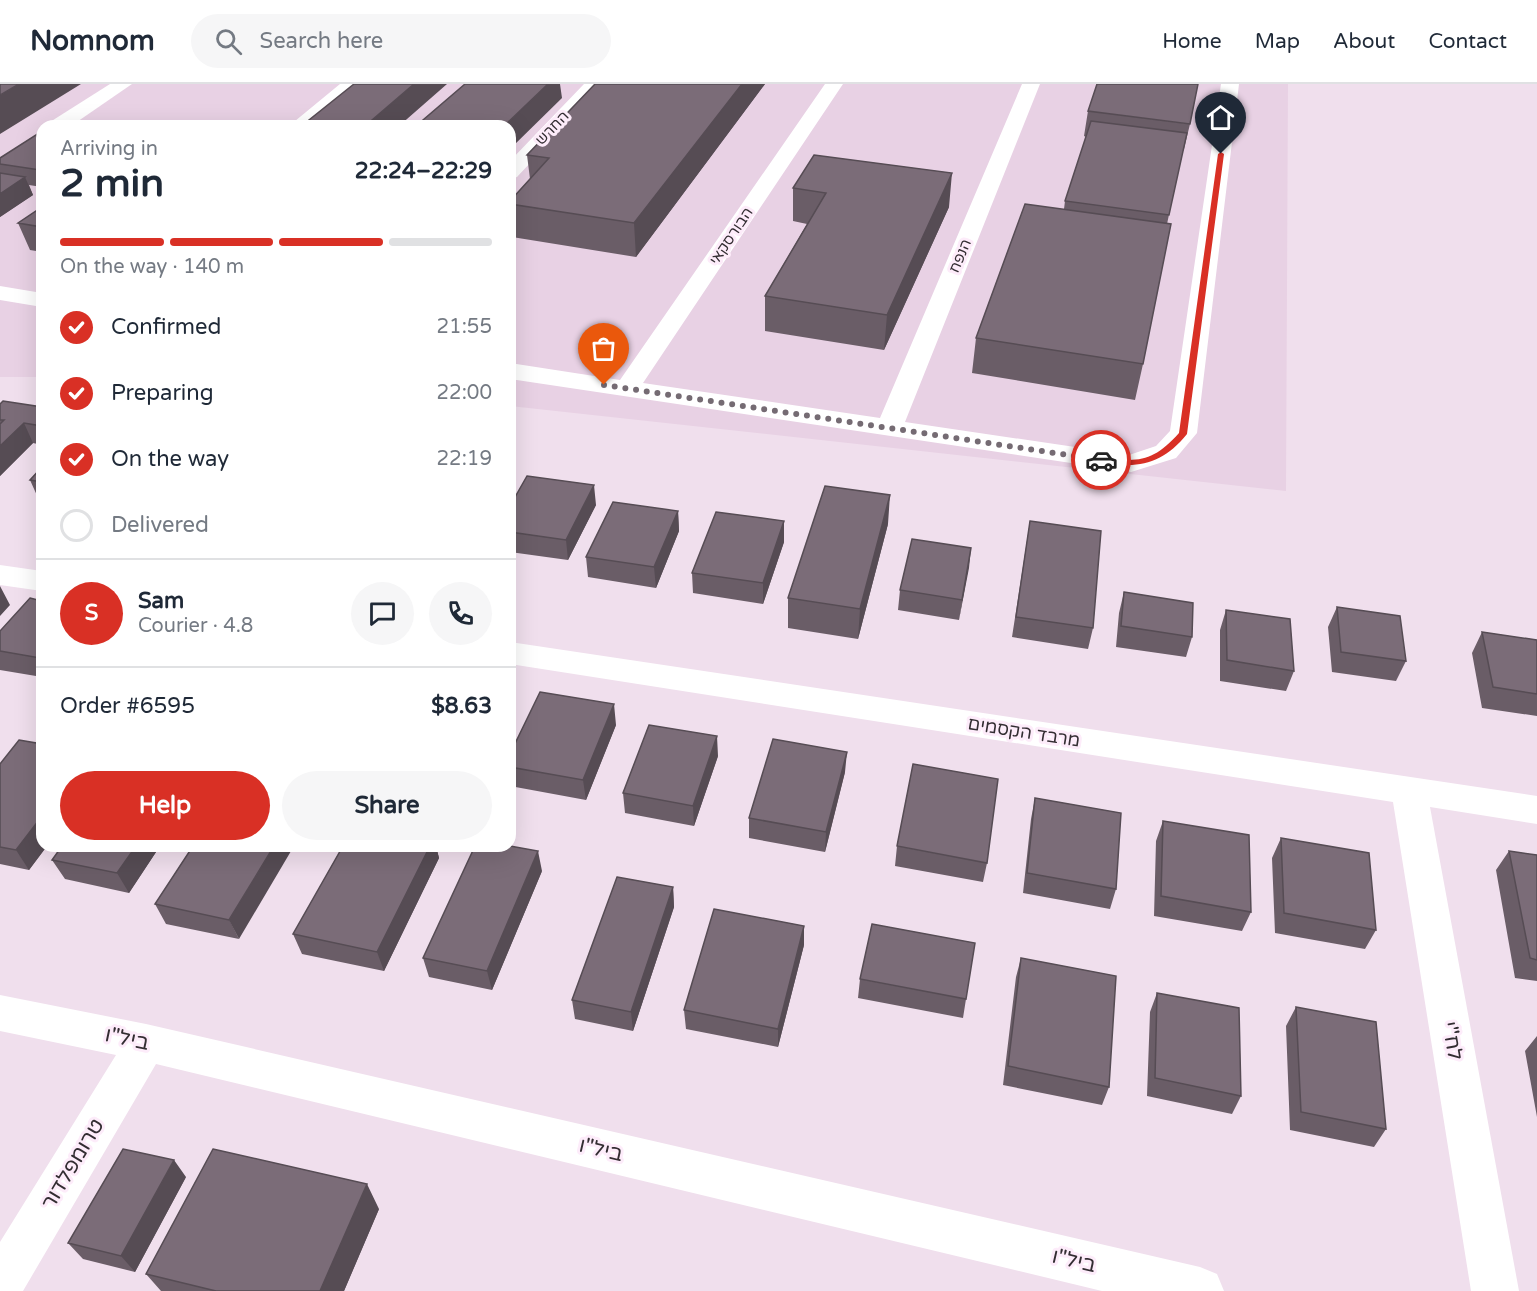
<!DOCTYPE html>
<html lang="en">
<head>
<meta charset="utf-8">
<style>
	:root { --surface:#fff; --page:#f6f6f7; --text:#1f2937; --muted:#747a83; --line:#e0e1e3; --accent:#d93025 }
	body { margin:0; font-family:"Varela Round",Heebo,sans-serif; background:var(--page); color:var(--text); height:100vh; display:flex; flex-direction:column; font-size:22px; white-space:nowrap }
	* { box-sizing:border-box; margin:0 }
	p { font-size:20px; color:var(--muted) }
	.icon { flex:none; width:33px; height:33px; fill:none; stroke:currentColor; stroke-width:2; stroke-linecap:round; stroke-linejoin:round }
	.map { position:relative; flex:1; overflow:hidden }
	.details { position:absolute; left:36px; top:36px; width:480px; height:732px; display:flex; flex-direction:column; background:var(--surface); border-radius:18px; box-shadow:0 6px 24px #0002 }
	.details>* { flex:none }
	.pin { position:absolute; display:grid; place-items:center; width:51px; height:51px; color:#fff; margin:-62px -26px; border-radius:50% 50% 50% 0; rotate:-45deg; box-shadow:0 0 6px #0007 }
	.pin .icon { rotate:45deg }
	.courier { position:absolute; display:grid; place-items:center; width:60px; height:60px; margin:-30px; border:4px solid #d93025; border-radius:50%; background:#fff; color:#222; box-shadow:0 2px 8px #0007 }
	.headline em { font-style:normal; font-weight:700 }
	.headline div { display:flex; flex-direction:column-reverse }
	.headline { display:flex; align-items:center; justify-content:space-between; height:102px; padding:0 24px }
	h1 { font-size:39px; font-weight:700; line-height:45px }
	.bar { display:grid; grid-template-columns:repeat(4,1fr); gap:9px 6px; align-content:center; height:72px; padding:0 24px }
	.bar i { height:8px; border-radius:4px; background:var(--line) }
	.bar .on { background:var(--accent) }
	.bar p { grid-column:span 4 }
	.line { display:flex; align-items:center; gap:15px; padding:0 24px; border-top:2px solid var(--line) }
	.line div { flex:1 }
	.round { display:grid; place-items:center; flex:none; width:63px; height:63px; border-radius:32px; background:var(--page) }
	ol { padding:0 24px; list-style:none }
	li { display:flex; align-items:center; gap:18px; height:66px }
	li p { margin-inline-start:auto }
	li .icon { padding:6px; border-radius:50%; background:var(--accent); color:#fff; stroke-width:4 }
	li:last-child { color:var(--muted) }
	li i { width:33px; height:33px; border:3px solid var(--line); border-radius:50% }
	.action { display:flex; gap:12px; margin-top:auto; padding:12px 24px }
	.action a { flex:1; height:69px; border-radius:36px; background:var(--accent); color:#fff; font-size:24px; font-weight:700; line-height:69px; text-align:center }
	.action a+a { background:var(--page); color:var(--text) }
	header { display:flex; align-items:center; gap:36px; box-sizing:border-box; height:84px; padding:0 30px; background:var(--surface); border-bottom:2px solid var(--line) }
	header strong { font-size:28px }
	nav { display:flex; gap:33px; margin-inline-start:auto; font-size:21px }
	.search { width:420px; height:54px; background:var(--page); display:flex; align-items:center; gap:15px; box-sizing:border-box; padding:0 21px; border-radius:33px; color:var(--muted); font-size:22px }
	.map>svg:first-child { display:block }
	.built { fill:#e8d1e4 }
	.lines { fill:none; stroke-linecap:round; stroke-linejoin:round }
	.street { fill:#fff; fill-rule:evenodd }
	.secondary { fill:#fff; fill-rule:evenodd }
	.wall { fill:#6a5d67 }
	.shaded-wall { fill:#564c54 }
	.building { fill:#7b6c78; stroke:#564c54; stroke-width:1.5 }
	.route { fill:#d93025 }
	.done { stroke:#756b73; stroke-width:6; stroke-dasharray:0 10.8 }
	.labels { text-anchor:middle; dominant-baseline:central; stroke-width:6; stroke-linejoin:round; paint-order:stroke }
	.far-street-label { font-size:15px; fill:#332d32; stroke:#fdecfa }
	.street-label { font-size:18px; fill:#332d32; stroke:#fdecfa }
	.near-street-label { font-size:21px; fill:#332d32; stroke:#fdecfa }
</style>
</head>
<body>
<header>
<strong>Nomnom</strong>
<div class="search"><svg class="icon" aria-label="search" viewBox="0 0 24 24"><circle cx="10" cy="10" r="6"/><path d="M15 15l6 6"/></svg>Search here</div>
<nav><a>Home</a><a>Map</a><a>About</a><a>Contact</a></nav>
</header>
<div class="map">
<svg width="1537" height="1207" viewBox="0 0 1537 1207">
	<rect width="100%" height="100%" fill="#f0dfed"/>
	<!-- built -->
	<path class="built" d="M 0,0 L 1288,0 L 1286,407 L 510,322 L 510,42 L 42,42 L 42,293 L 0,293 Z"/>
	<g class="lines">
		<!-- street -->
		<path class="street" d="M 340,0 L 361,0 L 311,42 L 289,42 Z
			M 584,0 L 604,0 L 517,93 L 510,95 L 510,77 Z
			M 825,0 L 843,0 L 643,299 L 880,334 L 1022,0 L 1040,0 L 905,338 L 1129,371 L 1156,362 L 1170,347 L 1221,0 L 1239,0 L 1197,349 L 1176,374 L 1131,388 L 510,295 L 510,279 L 620,296 Z
			M 0,202 L 42,209 L 42,223 L 0,216 Z
			M 0,481 L 42,487 L 42,507 L 0,501 Z
			M 510,558 L 1537,712 L 1537,740 L 1430,723 L 1519,1207 L 1471,1207 L 1393,718 L 510,580 Z
			M 0,911 L 146,940 L 1200,1183 L 1217,1190 L 1224,1207 L 1102,1207 L 156,980 L 23,1207 L 0,1207 L 0,1158 L 116,971 L 0,947 Z"/>
		<!-- secondary -->
		<path class="secondary" d="M 110,0 L 132,0 L 71,42 L 47,42 L 50,38 Z"/>
	</g>
	<!-- wall -->
	<path class="wall" d="M 595,0 L 765,0 L 636,173 L 512,153 L 510,140 L 510,117 L 530,95 L 527,71 Z
		M 1088,27 L 1190,40 L 1184,65 L 1183,65 L 1167,140 L 1143,280 L 1135,316 L 972,289 L 976,254 L 1064,125 L 1065,117 L 1086,53 L 1084,52 Z
		M 42,47 L 42,103 L 29,101 L 33,111 L 0,133 L 0,74 Z
		M 793,104 L 949,123 L 884,266 L 765,247 L 765,212 L 807,140 L 793,137 Z
		M 42,123 L 42,168 L 30,166 L 18,139 Z
		M 0,320 L 42,323 L 42,361 L 33,359 L 0,392 Z
		M 42,383 L 42,416 L 39,416 L 30,396 Z
		M 596,421 L 568,476 L 510,468 L 510,422 Z
		M 678,427 L 679,447 L 656,504 L 588,493 L 586,473 Z
		M 784,437 L 784,458 L 763,520 L 693,509 L 692,489 Z
		M 1030,437 L 1093,544 L 1088,565 L 1012,553 Z
		M 888,440 L 858,555 L 788,544 L 788,514 Z
		M 971,464 L 959,536 L 898,526 L 900,506 Z
		M 1124,508 L 1192,553 L 1186,573 L 1116,563 L 1119,529 Z
		M 42,517 L 42,593 L 0,586 L 0,547 Z
		M 1337,523 L 1406,577 L 1396,597 L 1332,588 L 1328,543 Z
		M 1226,526 L 1294,587 L 1286,607 L 1220,597 L 1220,546 Z
		M 1482,548 L 1537,556 L 1537,632 L 1482,624 L 1472,569 Z
		M 616,641 L 586,716 L 510,702 L 510,670 Z
		M 718,672 L 694,742 L 625,729 L 623,709 Z
		M 0,680 L 42,762 L 47,762 L 29,786 L 0,780 Z
		M 845,688 L 825,768 L 749,754 L 749,734 Z
		M 1035,714 L 1116,805 L 1110,825 L 1023,809 L 1031,735 Z
		M 1163,737 L 1251,828 L 1242,847 L 1154,832 L 1156,757 Z
		M 1281,754 L 1376,846 L 1365,865 L 1275,849 L 1272,774 Z
		M 160,762 L 129,809 L 65,795 L 52,776 Z
		M 193,762 L 239,855 L 166,840 L 155,820 Z
		M 343,762 L 436,762 L 439,774 L 384,887 L 302,870 L 293,850 Z
		M 897,762 L 987,779 L 983,798 L 895,782 Z
		M 1509,767 L 1537,771 L 1537,897 L 1515,894 L 1496,786 Z
		M 542,787 L 492,906 L 429,893 L 423,874 Z
		M 673,803 L 674,823 L 633,947 L 575,935 L 572,916 Z
		M 804,861 L 778,963 L 686,945 L 684,926 Z
		M 1021,874 L 1109,1003 L 1102,1021 L 1003,1001 L 1016,893 Z
		M 860,895 L 966,915 L 963,934 L 858,914 Z
		M 1157,909 L 1241,1012 L 1232,1030 L 1147,1012 L 1150,928 Z
		M 1296,923 L 1386,1045 L 1374,1063 L 1290,1046 L 1286,942 Z
		M 1537,952 L 1537,1033 L 1525,967 Z
		M 186,1093 L 135,1188 L 83,1175 L 68,1159 Z
		M 379,1125 L 344,1207 L 161,1207 L 146,1190 Z"/>
	<!-- shaded-wall -->
	<path class="shaded-wall" d="M 19,0 L 81,0 L 0,50 L 0,11 Z
		M 414,0 L 447,0 L 399,42 L 365,42 Z
		M 548,0 L 560,0 L 562,14 L 510,65 L 510,42 L 504,42 Z
		M 742,0 L 765,0 L 636,173 L 634,139 Z
		M 952,89 L 949,123 L 884,266 L 887,231 Z
		M 25,93 L 33,111 L 0,133 L 0,110 Z
		M 24,339 L 33,359 L 0,392 L 0,362 Z
		M 594,401 L 596,421 L 568,476 L 566,456 Z
		M 890,411 L 888,440 L 858,555 L 860,525 Z
		M 678,427 L 679,447 L 656,504 L 654,483 Z
		M 784,437 L 784,458 L 763,520 L 763,499 Z
		M 971,464 L 969,484 L 959,536 L 962,516 Z
		M 0,502 L 10,521 L 0,532 Z
		M 614,620 L 616,641 L 586,716 L 583,696 Z
		M 717,652 L 718,672 L 694,742 L 693,722 Z
		M 847,668 L 845,688 L 825,768 L 826,748 Z
		M 42,732 L 42,762 L 47,762 L 29,786 L 16,766 Z
		M 136,762 L 160,762 L 129,809 L 117,789 Z
		M 274,762 L 294,762 L 239,855 L 229,836 Z
		M 430,762 L 436,762 L 439,774 L 384,887 L 377,868 Z
		M 538,767 L 542,787 L 492,906 L 487,887 Z
		M 673,803 L 674,823 L 633,947 L 631,928 Z
		M 804,842 L 804,861 L 778,963 L 778,945 Z
		M 174,1076 L 186,1093 L 135,1188 L 121,1172 Z
		M 367,1100 L 379,1125 L 344,1207 L 320,1207 Z"/>
	<!-- building -->
	<path class="building" d="M 0,0 L 19,0 L 0,11 Z
		M 354,0 L 414,0 L 365,42 L 319,42 L 304,40 Z
		M 465,0 L 548,0 L 504,42 L 416,42 Z
		M 595,0 L 742,0 L 634,139 L 510,120 L 510,117 L 549,74 L 527,71 Z
		M 1097,0 L 1198,0 L 1190,40 L 1088,27 Z
		M 1091,37 L 1187,49 L 1169,131 L 1065,117 Z
		M 42,47 L 42,85 L 40,86 L 0,80 L 0,74 Z
		M 814,71 L 952,89 L 887,231 L 765,212 L 826,109 L 793,104 Z
		M 0,89 L 25,93 L 0,110 Z
		M 1025,120 L 1171,140 L 1143,280 L 976,254 Z
		M 42,123 L 42,143 L 18,139 Z
		M 3,317 L 42,323 L 42,342 L 24,339 L 0,362 L 0,340 L 4,336 L 0,336 L 0,320 Z
		M 42,383 L 42,398 L 30,396 Z
		M 527,392 L 594,401 L 566,456 L 510,448 L 510,422 Z
		M 825,402 L 890,411 L 860,525 L 788,514 Z
		M 613,418 L 678,427 L 654,483 L 586,473 Z
		M 716,428 L 784,437 L 763,499 L 692,489 Z
		M 1030,437 L 1101,447 L 1093,544 L 1016,533 Z
		M 912,455 L 971,464 L 962,516 L 900,506 Z
		M 1124,508 L 1193,519 L 1192,553 L 1121,542 Z
		M 30,514 L 42,517 L 42,572 L 40,574 L 0,567 L 0,547 Z
		M 1337,523 L 1400,532 L 1406,577 L 1341,568 Z
		M 1226,526 L 1290,535 L 1294,587 L 1227,576 Z
		M 1482,548 L 1537,556 L 1537,610 L 1493,603 Z
		M 540,608 L 614,620 L 583,696 L 510,683 L 510,670 Z
		M 649,641 L 717,652 L 693,722 L 623,709 Z
		M 773,655 L 847,668 L 826,748 L 749,734 Z
		M 19,656 L 42,660 L 42,732 L 16,766 L 0,763 L 0,680 Z
		M 913,680 L 998,695 L 987,779 L 897,762 Z
		M 1035,714 L 1121,729 L 1116,805 L 1027,789 Z
		M 1163,737 L 1249,751 L 1251,828 L 1161,812 Z
		M 1281,754 L 1369,769 L 1376,846 L 1284,829 Z
		M 62,762 L 136,762 L 117,789 L 52,776 Z
		M 193,762 L 274,762 L 229,836 L 155,820 Z
		M 343,762 L 430,762 L 377,868 L 293,850 Z
		M 475,762 L 510,762 L 538,767 L 487,887 L 423,874 Z
		M 1509,767 L 1537,771 L 1537,876 L 1530,874 Z
		M 617,793 L 673,803 L 631,928 L 572,916 Z
		M 714,825 L 804,842 L 778,945 L 684,926 Z
		M 872,840 L 975,859 L 966,915 L 860,895 Z
		M 1021,874 L 1116,892 L 1109,1003 L 1008,982 Z
		M 1157,909 L 1239,924 L 1241,1012 L 1155,994 Z
		M 1296,923 L 1376,938 L 1386,1045 L 1301,1028 Z
		M 123,1065 L 174,1076 L 121,1172 L 68,1159 Z
		M 213,1065 L 367,1100 L 320,1207 L 216,1207 L 146,1190 Z"/>
	<!-- route -->
	<path class="route" d="M 1221,68 L 1224,70 L 1187,350 C 1162,381 1136,386 1098,377 L 1098,374 L 1101,373 C 1138,379 1153,378 1179,349 L 1218,70 Z"/>
	<g class="lines">
		<!-- done -->
		<path class="done" d="M 604,301 L 1101,376"/>
	</g>
	<g class="labels">
		<!-- far-street labels -->
		<g class="far-street-label">
			<text transform="translate(552 44) rotate(-46)">החרש</text>
			<text transform="translate(731 152) rotate(-56)">הבורסקאי</text>
			<text transform="translate(960 172) rotate(-67)">הנפח</text>
		</g>
		<!-- street labels -->
		<g class="street-label">
			<text transform="translate(1024 648) rotate(9)">מרבד הקסמים</text>
		</g>
		<!-- near-street labels -->
		<g class="near-street-label">
			<text transform="translate(127 955) rotate(12)">ביל"ו</text>
			<text transform="translate(1452 957) rotate(80)">לח"י</text>
			<text transform="translate(601 1066) rotate(13)">ביל"ו</text>
			<text transform="translate(73 1080) rotate(-59)">טרומפלדור</text>
			<text transform="translate(1074 1177) rotate(13)">ביל"ו</text>
		</g>
	</g>
</svg>
<div class="pin" style="left:604px;top:301px;background:#ea580c"><svg class="icon" aria-label="bag" viewBox="0 0 24 24"><path d="M5 8h14l-1 12H6zM9 8a3 3 0 0 1 6 0"/></svg></div>
<div class="pin" style="left:1221px;top:70px;background:#1f2937"><svg class="icon" aria-label="home" viewBox="0 0 24 24"><path d="M3 11l9-7 9 7M6 9v11h12V9"/></svg></div>
<div class="courier" style="left:1101px;top:376px"><svg class="icon" aria-label="car" viewBox="0 0 24 24"><path d="M5 17H2v-5l4-1 3-4h7l3 4 3 1v5h-3M9 17h6M6 11h13"/><circle cx="7" cy="17" r="2"/><circle cx="17" cy="17" r="2"/></svg></div>
<section class="details">
<div class="headline"><div><h1>2 min</h1><p>Arriving in</p></div><em>22:24–22:29</em></div>
<div class="bar"><i class="on"></i><i class="on"></i><i class="on"></i><i></i><p>On the way · 140 m</p></div>
<ol>
<li><svg class="icon" aria-label="check" viewBox="0 0 24 24"><path d="M5 12l5 5 9-10"/></svg>Confirmed<p>21:55</p></li>
<li><svg class="icon" aria-label="check" viewBox="0 0 24 24"><path d="M5 12l5 5 9-10"/></svg>Preparing<p>22:00</p></li>
<li><svg class="icon" aria-label="check" viewBox="0 0 24 24"><path d="M5 12l5 5 9-10"/></svg>On the way<p>22:19</p></li>
<li><i></i>Delivered</li>
</ol>
<div class="line" style="height:108px"><b class="round" style="background:var(--accent);color:#fff">S</b><div><b>Sam</b><p>Courier · 4.8</p></div><a class="round"><svg class="icon" aria-label="chat" viewBox="0 0 24 24"><path d="M4 5h16v11H9l-5 4z"/></svg></a><a class="round"><svg class="icon" aria-label="phone" viewBox="0 0 24 24"><path d="M5 4h4l2 5-3 2q2 4 5 5l2-3 5 2v4C11 20 4 13 5 4z"/></svg></a></div>
<div class="line" style="height:78px"><div>Order #6595</div><b>$8.63</b></div>
<div class="action"><a>Help</a><a>Share</a></div>
</section>
</div>
</body>
</html>
